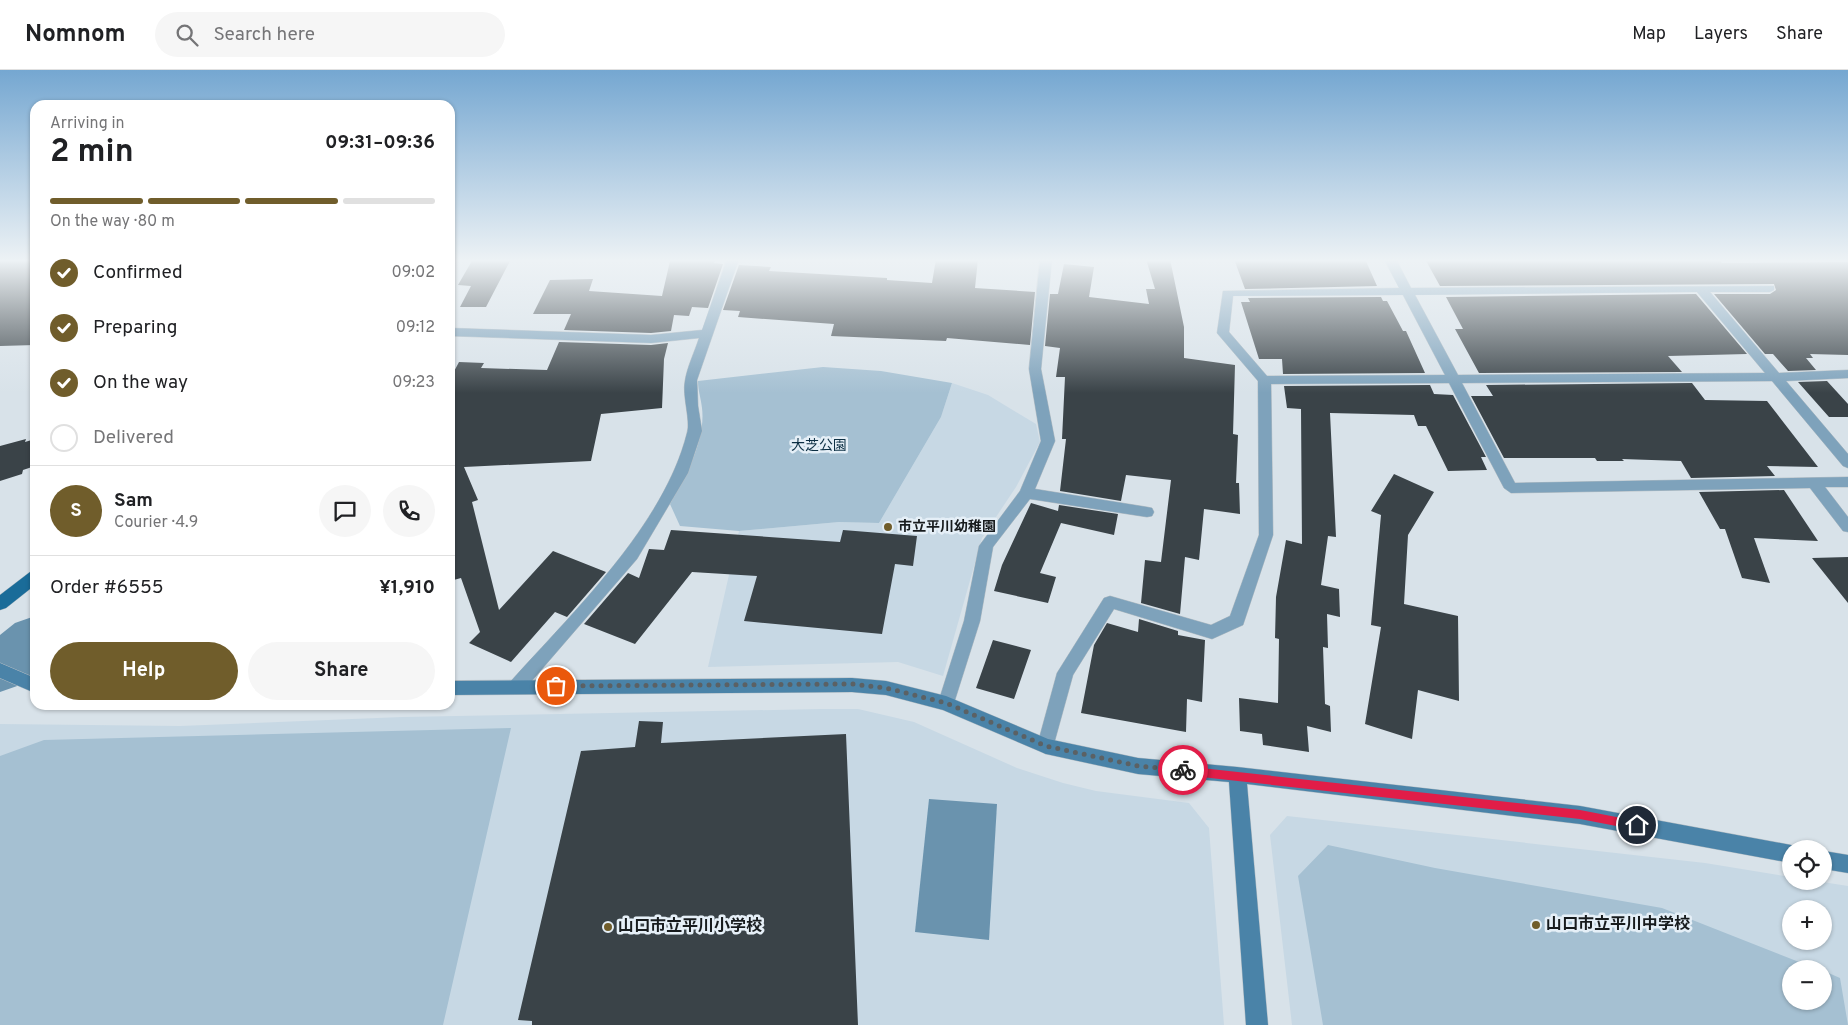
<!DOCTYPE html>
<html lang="en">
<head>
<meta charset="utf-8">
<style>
	:root { --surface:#fff; --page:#f6f6f6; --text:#202124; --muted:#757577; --line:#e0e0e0; --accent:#705d2b }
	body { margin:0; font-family:Overpass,"Noto Sans JP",sans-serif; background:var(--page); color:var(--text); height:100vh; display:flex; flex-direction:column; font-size:19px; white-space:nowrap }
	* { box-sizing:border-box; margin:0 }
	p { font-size:16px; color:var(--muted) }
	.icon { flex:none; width:28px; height:28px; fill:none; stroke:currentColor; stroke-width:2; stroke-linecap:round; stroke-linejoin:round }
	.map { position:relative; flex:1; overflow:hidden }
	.panel { position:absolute; left:30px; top:30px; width:425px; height:610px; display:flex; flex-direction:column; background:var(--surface); border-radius:15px; box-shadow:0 1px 4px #0004 }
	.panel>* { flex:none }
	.fabs { position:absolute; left:1782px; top:770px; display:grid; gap:10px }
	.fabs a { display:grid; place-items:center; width:50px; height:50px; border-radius:50%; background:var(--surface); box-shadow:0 1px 4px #0004; font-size:25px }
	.pin { position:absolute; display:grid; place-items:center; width:42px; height:42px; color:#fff; margin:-21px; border:2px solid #fff; border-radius:50%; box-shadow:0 1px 5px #0007 }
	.courier { position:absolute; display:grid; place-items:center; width:50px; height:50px; margin:-25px; border:4px solid #e11d48; border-radius:50%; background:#fff; color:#222; box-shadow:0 1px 6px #0007 }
	.head em { font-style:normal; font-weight:700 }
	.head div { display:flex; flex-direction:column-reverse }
	.head { display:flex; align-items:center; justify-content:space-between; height:85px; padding:0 20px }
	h1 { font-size:32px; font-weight:700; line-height:38px }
	.bar { display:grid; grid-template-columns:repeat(4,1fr); gap:8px 5px; align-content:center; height:60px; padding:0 20px }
	.bar i { height:6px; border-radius:4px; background:var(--line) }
	.bar .current { background:var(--accent) }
	.bar p { grid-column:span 4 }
	.line { display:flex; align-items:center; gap:12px; padding:0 20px; border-top:1px solid var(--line) }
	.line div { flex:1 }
	.round { display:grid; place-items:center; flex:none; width:52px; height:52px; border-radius:26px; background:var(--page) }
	ol { padding:0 20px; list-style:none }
	li { display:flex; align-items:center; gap:15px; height:55px }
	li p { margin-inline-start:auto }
	li .icon { padding:5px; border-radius:50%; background:var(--accent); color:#fff; stroke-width:4 }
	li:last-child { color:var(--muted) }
	li i { width:28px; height:28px; border:2px solid var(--line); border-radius:50% }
	.action { display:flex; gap:10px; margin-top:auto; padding:10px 20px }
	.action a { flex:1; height:58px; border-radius:30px; background:var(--accent); color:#fff; font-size:20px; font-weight:700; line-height:58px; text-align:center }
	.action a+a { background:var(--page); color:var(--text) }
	header { display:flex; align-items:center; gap:30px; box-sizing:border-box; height:70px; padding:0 25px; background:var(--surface); border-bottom:1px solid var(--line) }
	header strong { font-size:24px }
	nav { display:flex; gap:28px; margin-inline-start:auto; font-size:18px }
	.search { width:350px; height:45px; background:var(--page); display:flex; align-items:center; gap:12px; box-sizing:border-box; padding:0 18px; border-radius:28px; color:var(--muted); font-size:19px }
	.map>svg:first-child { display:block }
	.built { fill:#c7d8e4; fill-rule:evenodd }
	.green { fill:#a5c0d2 }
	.water { fill:#6a93ae }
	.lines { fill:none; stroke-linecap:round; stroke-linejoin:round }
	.river { fill:#6a93ae; fill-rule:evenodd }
	.building { fill:#3a4348 }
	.street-casing { stroke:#b5bec4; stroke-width:1 }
	.secondary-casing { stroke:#b5bec4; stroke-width:1 }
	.primary-casing { stroke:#b5bec4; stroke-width:1 }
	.street { fill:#7ea2bb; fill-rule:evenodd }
	.secondary { fill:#4a83a8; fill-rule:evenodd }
	.primary { fill:#1a6c99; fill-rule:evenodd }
	.route { fill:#e11d48 }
	.done { stroke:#5b6164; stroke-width:5; stroke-dasharray:0 9 }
	.poi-dot { fill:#705d2b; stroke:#e5eff7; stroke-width:2 }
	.labels { text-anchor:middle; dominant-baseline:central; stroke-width:5; stroke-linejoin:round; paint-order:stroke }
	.park-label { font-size:14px; fill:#0c2f44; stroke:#e5eff7 }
	.poi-label { font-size:14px; font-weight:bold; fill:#171b1d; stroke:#e5eff7; text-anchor:start }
	.near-poi-label { font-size:16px; font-weight:bold; fill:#171b1d; stroke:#e5eff7; text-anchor:start }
</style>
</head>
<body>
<header>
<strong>Nomnom</strong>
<div class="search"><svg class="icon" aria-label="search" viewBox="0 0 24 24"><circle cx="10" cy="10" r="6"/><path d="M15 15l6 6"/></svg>Search here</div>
<nav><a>Map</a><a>Layers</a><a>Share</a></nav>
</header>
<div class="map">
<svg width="1848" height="955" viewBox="0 0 1848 955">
	<rect width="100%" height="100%" fill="#d8e2e9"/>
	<!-- built -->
	<path class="built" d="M 952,313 L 988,325 L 1036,354 L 1040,372 L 1016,417 L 982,468 L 943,606 L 898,592 L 708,597 L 739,461 L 839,452 L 879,453 L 941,347 Z
		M 821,639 L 858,639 L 914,652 L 1017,698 L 1063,713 L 1096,721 L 1189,733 L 1209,758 L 1224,955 L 0,955 L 0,654 L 180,656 L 402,647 Z
		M 1287,746 L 1705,793 L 1791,807 L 1791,811 L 1816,811 L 1848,816 L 1848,955 L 1292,955 L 1270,765 ZM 1791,839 L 1824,839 L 1824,871 L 1791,871 ZM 1791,899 L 1824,899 L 1824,931 L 1791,931 Z"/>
	<!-- green -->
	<path class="green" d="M 823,297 L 881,301 L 952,313 L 941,347 L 879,453 L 839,452 L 739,461 L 680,456 L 670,434 C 685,407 706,370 702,338 C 701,328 698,321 698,311 Z
		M 511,658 L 443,955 L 0,955 L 0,686 L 44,670 Z
		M 1328,775 L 1435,798 L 1662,838 L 1817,899 L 1791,899 L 1791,931 L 1824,931 L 1824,901 L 1840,908 L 1848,955 L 1323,955 L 1298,806 Z"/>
	<!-- water -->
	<path class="water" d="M 929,729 L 997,734 L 989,870 L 915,862 Z"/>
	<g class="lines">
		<!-- river -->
		<path class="river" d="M 35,546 L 35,603 L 20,615 L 0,622 L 0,565 L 15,553 Z"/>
	</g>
	<!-- building -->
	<path class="building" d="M 0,189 L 35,189 L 35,275 L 0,276 Z
		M 473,189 L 511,189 L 486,237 L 460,237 L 471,216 L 458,215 Z
		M 936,189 L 978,189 L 975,218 L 1035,222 L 1030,275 L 947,268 L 946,271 L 831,266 L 834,254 L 738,247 L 740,241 L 723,240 L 739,195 L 771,197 L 769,201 L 887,208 L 887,210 L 932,213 Z
		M 1146,189 L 1170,189 L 1184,257 L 1184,288 L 1235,295 L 1233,364 L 1238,365 L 1236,413 L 1239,413 L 1240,444 L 1204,439 L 1199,490 L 1185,487 L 1180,544 L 1141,533 L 1145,490 L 1161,492 L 1171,410 L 1126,405 L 1121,431 L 1060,421 L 1066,369 L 1062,369 L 1065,307 L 1056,307 L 1060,278 L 1045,276 L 1050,224 L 1058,224 L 1064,194 L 1094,197 L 1089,227 L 1149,234 L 1146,219 L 1155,219 Z
		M 1234,189 L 1365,189 L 1377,216 L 1245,219 Z
		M 1425,189 L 1719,189 L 1722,193 L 1848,192 L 1848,285 L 1810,284 L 1813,288 L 1806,288 L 1816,300 L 1788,301 L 1773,284 L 1765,284 L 1714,224 L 1770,224 L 1776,220 L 1774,214 L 1440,216 Z
		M 670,191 L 715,191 L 714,193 L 723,194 L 708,238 L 692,237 L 689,246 L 674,245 L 671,261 L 651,263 L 564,260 L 571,244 L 533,244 L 550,210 L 593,209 L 589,221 L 662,226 Z
		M 1696,224 L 1747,284 L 1668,286 L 1682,302 L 1479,303 L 1455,259 L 1463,259 L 1446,227 Z
		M 1381,227 L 1383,231 L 1387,231 L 1403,261 L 1406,261 L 1425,303 L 1283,304 L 1282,289 L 1259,289 L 1241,232 L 1250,232 L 1248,228 Z
		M 559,272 L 651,275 L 668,273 L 664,289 L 662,338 L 601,344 L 591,391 L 464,397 L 478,430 L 472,432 L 499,540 L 553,481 L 606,502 L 567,547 L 555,542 L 511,592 L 469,573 L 480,562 L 461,508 L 450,511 L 450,309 L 459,292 L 484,293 L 481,298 L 547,300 Z
		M 1827,311 L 1848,334 L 1848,347 L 1829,347 L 1798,312 Z
		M 1692,313 L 1705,330 L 1767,331 L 1818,397 L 1767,396 L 1775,406 L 1691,408 L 1681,391 L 1622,389 L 1624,391 L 1597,391 L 1595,388 L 1504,388 L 1471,326 L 1493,326 L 1486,315 Z
		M 1430,315 L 1434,324 L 1453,325 L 1486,387 L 1481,387 L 1487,400 L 1448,401 L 1426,356 L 1418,356 L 1414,345 L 1330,343 L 1336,467 L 1328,466 L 1321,515 L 1339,519 L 1340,547 L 1327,544 L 1328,578 L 1323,577 L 1325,634 L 1330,636 L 1331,662 L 1307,656 L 1309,682 L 1263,675 L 1262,664 L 1240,661 L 1239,628 L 1278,633 L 1279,569 L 1275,568 L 1276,527 L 1286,470 L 1302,474 L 1301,339 L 1287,338 L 1284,316 Z
		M 26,369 L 25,372 L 35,369 L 35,396 L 23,400 L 22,404 L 0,411 L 0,376 Z
		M 1394,404 L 1434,422 L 1408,465 L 1404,534 L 1458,546 L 1459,631 L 1418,620 L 1412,669 L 1365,654 L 1381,557 L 1371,555 L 1381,445 L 1371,441 Z
		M 1784,420 L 1818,471 L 1754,468 L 1770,513 L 1742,508 L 1725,459 L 1720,459 L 1699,422 Z
		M 1031,433 L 1058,441 L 1059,435 L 1118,444 L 1114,465 L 1061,453 L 1040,503 L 1056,507 L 1048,533 L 994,521 L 1002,495 Z
		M 671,460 L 840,472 L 843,460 L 917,466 L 913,496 L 895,494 L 882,564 L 744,551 L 757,506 L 692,502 L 635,574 L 584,554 L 628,503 L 639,508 L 649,479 L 664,480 Z
		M 1848,487 L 1848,533 L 1812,488 Z
		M 1139,549 L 1178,561 L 1178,565 L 1205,570 L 1202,632 L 1187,629 L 1186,662 L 1081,643 L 1094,575 L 1107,553 L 1138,562 Z
		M 993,570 L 1031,580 L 1014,629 L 976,618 Z
		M 639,651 L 663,652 L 661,673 L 846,664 L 858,955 L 532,955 L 532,951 L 518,950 L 581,681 L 635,677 Z"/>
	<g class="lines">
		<defs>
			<path id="street" d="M 727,189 L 739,189 L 697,310 L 698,336 L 702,361 L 688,403 L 637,489 L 523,621 L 517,623 L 511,621 L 509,616 L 511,611 C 573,542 664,455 687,363 C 691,351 682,326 685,311 C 687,297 695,281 699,268 L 651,273 L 450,266 L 450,258 L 651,265 L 702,260 Z
				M 1040,189 L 1052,189 L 1041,299 L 1055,371 L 1035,419 L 1147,437 L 1152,438 L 1154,442 L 1152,446 L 1147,447 L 1030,429 L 993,477 L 980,551 L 954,633 L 952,638 L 946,640 L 940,638 L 938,633 L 964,551 L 979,476 L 1020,421 L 1041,371 L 1029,299 Z
				M 1384,189 L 1396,189 L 1411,218 L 1774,216 L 1774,220 L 1770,222 L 1710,222 L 1779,303 L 1848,300 L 1848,308 L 1786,311 L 1848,384 L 1848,398 L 1843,396 L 1772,311 L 1462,313 L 1515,413 L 1848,407 L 1848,417 L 1825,417 L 1848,447 L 1848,462 L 1843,461 L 1810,418 L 1511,423 L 1504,418 L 1449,313 L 1271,314 L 1273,465 L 1243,555 L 1212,569 L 1114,539 L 1073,605 L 1052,681 L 1046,684 L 1040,681 L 1037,676 L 1057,603 L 1104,528 L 1110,526 L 1211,555 L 1230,546 L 1259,465 L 1258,311 L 1217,263 L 1223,221 L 1399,218 ZM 1697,222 L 1765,303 L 1458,305 L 1415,225 ZM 1403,225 L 1445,305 L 1267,306 L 1229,262 L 1233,226 Z"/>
			<path id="secondary" d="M 0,593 L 35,608 L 35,623 L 0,608 Z
				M 852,608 L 886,611 L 946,626 L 1048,669 L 1138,688 L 1237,697 L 1580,736 L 1791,775 L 1798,779 L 1791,779 L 1791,793 L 1580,754 L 1247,714 L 1268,955 L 1246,955 L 1229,712 L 1138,704 L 1046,684 L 943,640 L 886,625 L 852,622 L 450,625 L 450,611 Z
				M 1824,781 L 1848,785 L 1848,803 L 1824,799 Z"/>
			<path id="primary" d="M 35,500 L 35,515 L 6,538 L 0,540 L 0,525 L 30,502 Z"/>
		</defs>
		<!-- street casing -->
		<use href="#street" class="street-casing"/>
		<!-- secondary casing -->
		<use href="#secondary" class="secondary-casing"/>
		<!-- primary casing -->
		<use href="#primary" class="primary-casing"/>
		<!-- street -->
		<use href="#street" class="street"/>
		<!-- secondary -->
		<use href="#secondary" class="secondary"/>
		<!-- primary -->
		<use href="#primary" class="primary"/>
	</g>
	<!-- sky -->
	<linearGradient id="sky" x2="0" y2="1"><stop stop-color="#75a7d1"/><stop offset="0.59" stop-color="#edf2f5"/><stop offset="1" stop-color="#edf2f5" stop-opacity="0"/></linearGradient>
	<rect width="1848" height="323" fill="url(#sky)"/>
	<!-- route -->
	<path class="route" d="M 1183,696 L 1580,740 L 1637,751 L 1642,755 L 1637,760 L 1580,749 L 1183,705 L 1178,700 Z"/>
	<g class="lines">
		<!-- done -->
		<path class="done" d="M 556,616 L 852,614 L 886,618 L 946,633 L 1046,676 L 1138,696 L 1183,700"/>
	</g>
	<!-- markers -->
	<g class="poi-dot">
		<circle cx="888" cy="457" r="5"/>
		<circle cx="1536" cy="855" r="5"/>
		<circle cx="608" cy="857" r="5"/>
	</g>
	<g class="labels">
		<!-- park labels -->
		<g class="park-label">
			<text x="819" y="376">大芝公園</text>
		</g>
		<!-- poi labels -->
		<g class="poi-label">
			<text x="898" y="457">市立平川幼稚園</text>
		</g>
		<!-- near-poi labels -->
		<g class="near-poi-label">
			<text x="1546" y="855">山口市立平川中学校</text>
			<text x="618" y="857">山口市立平川小学校</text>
		</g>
	</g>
</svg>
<div class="fabs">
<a><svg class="icon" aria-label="locate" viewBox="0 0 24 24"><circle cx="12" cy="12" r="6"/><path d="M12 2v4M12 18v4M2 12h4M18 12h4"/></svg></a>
<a>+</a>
<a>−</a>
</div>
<div class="pin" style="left:556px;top:616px;background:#ea580c"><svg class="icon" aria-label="bag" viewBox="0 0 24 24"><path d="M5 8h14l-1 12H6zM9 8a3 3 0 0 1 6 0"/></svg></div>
<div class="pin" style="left:1637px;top:755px;background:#1f2937"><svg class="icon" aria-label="home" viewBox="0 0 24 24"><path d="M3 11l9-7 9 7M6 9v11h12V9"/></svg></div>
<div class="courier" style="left:1183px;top:700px"><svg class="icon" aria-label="bike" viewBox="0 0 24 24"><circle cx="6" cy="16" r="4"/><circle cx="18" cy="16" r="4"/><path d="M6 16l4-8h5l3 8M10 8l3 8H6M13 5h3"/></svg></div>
<section class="panel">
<div class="head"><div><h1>2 min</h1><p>Arriving in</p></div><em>09:31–09:36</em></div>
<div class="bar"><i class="current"></i><i class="current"></i><i class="current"></i><i></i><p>On the way · 80 m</p></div>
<ol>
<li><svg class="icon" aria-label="check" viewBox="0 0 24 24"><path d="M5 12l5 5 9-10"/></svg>Confirmed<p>09:02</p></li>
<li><svg class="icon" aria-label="check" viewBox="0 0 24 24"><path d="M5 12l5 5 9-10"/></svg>Preparing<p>09:12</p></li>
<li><svg class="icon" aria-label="check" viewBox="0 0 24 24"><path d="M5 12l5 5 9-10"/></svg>On the way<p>09:23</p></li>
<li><i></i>Delivered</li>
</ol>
<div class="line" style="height:90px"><b class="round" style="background:var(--accent);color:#fff">S</b><div><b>Sam</b><p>Courier · 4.9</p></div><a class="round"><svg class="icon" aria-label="chat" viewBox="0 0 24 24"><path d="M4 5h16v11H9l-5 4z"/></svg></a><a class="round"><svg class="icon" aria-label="phone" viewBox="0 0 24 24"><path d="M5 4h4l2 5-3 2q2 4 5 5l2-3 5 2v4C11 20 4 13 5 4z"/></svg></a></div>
<div class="line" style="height:65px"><div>Order #6555</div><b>¥1,910</b></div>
<div class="action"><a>Help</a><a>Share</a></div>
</section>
</div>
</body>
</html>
